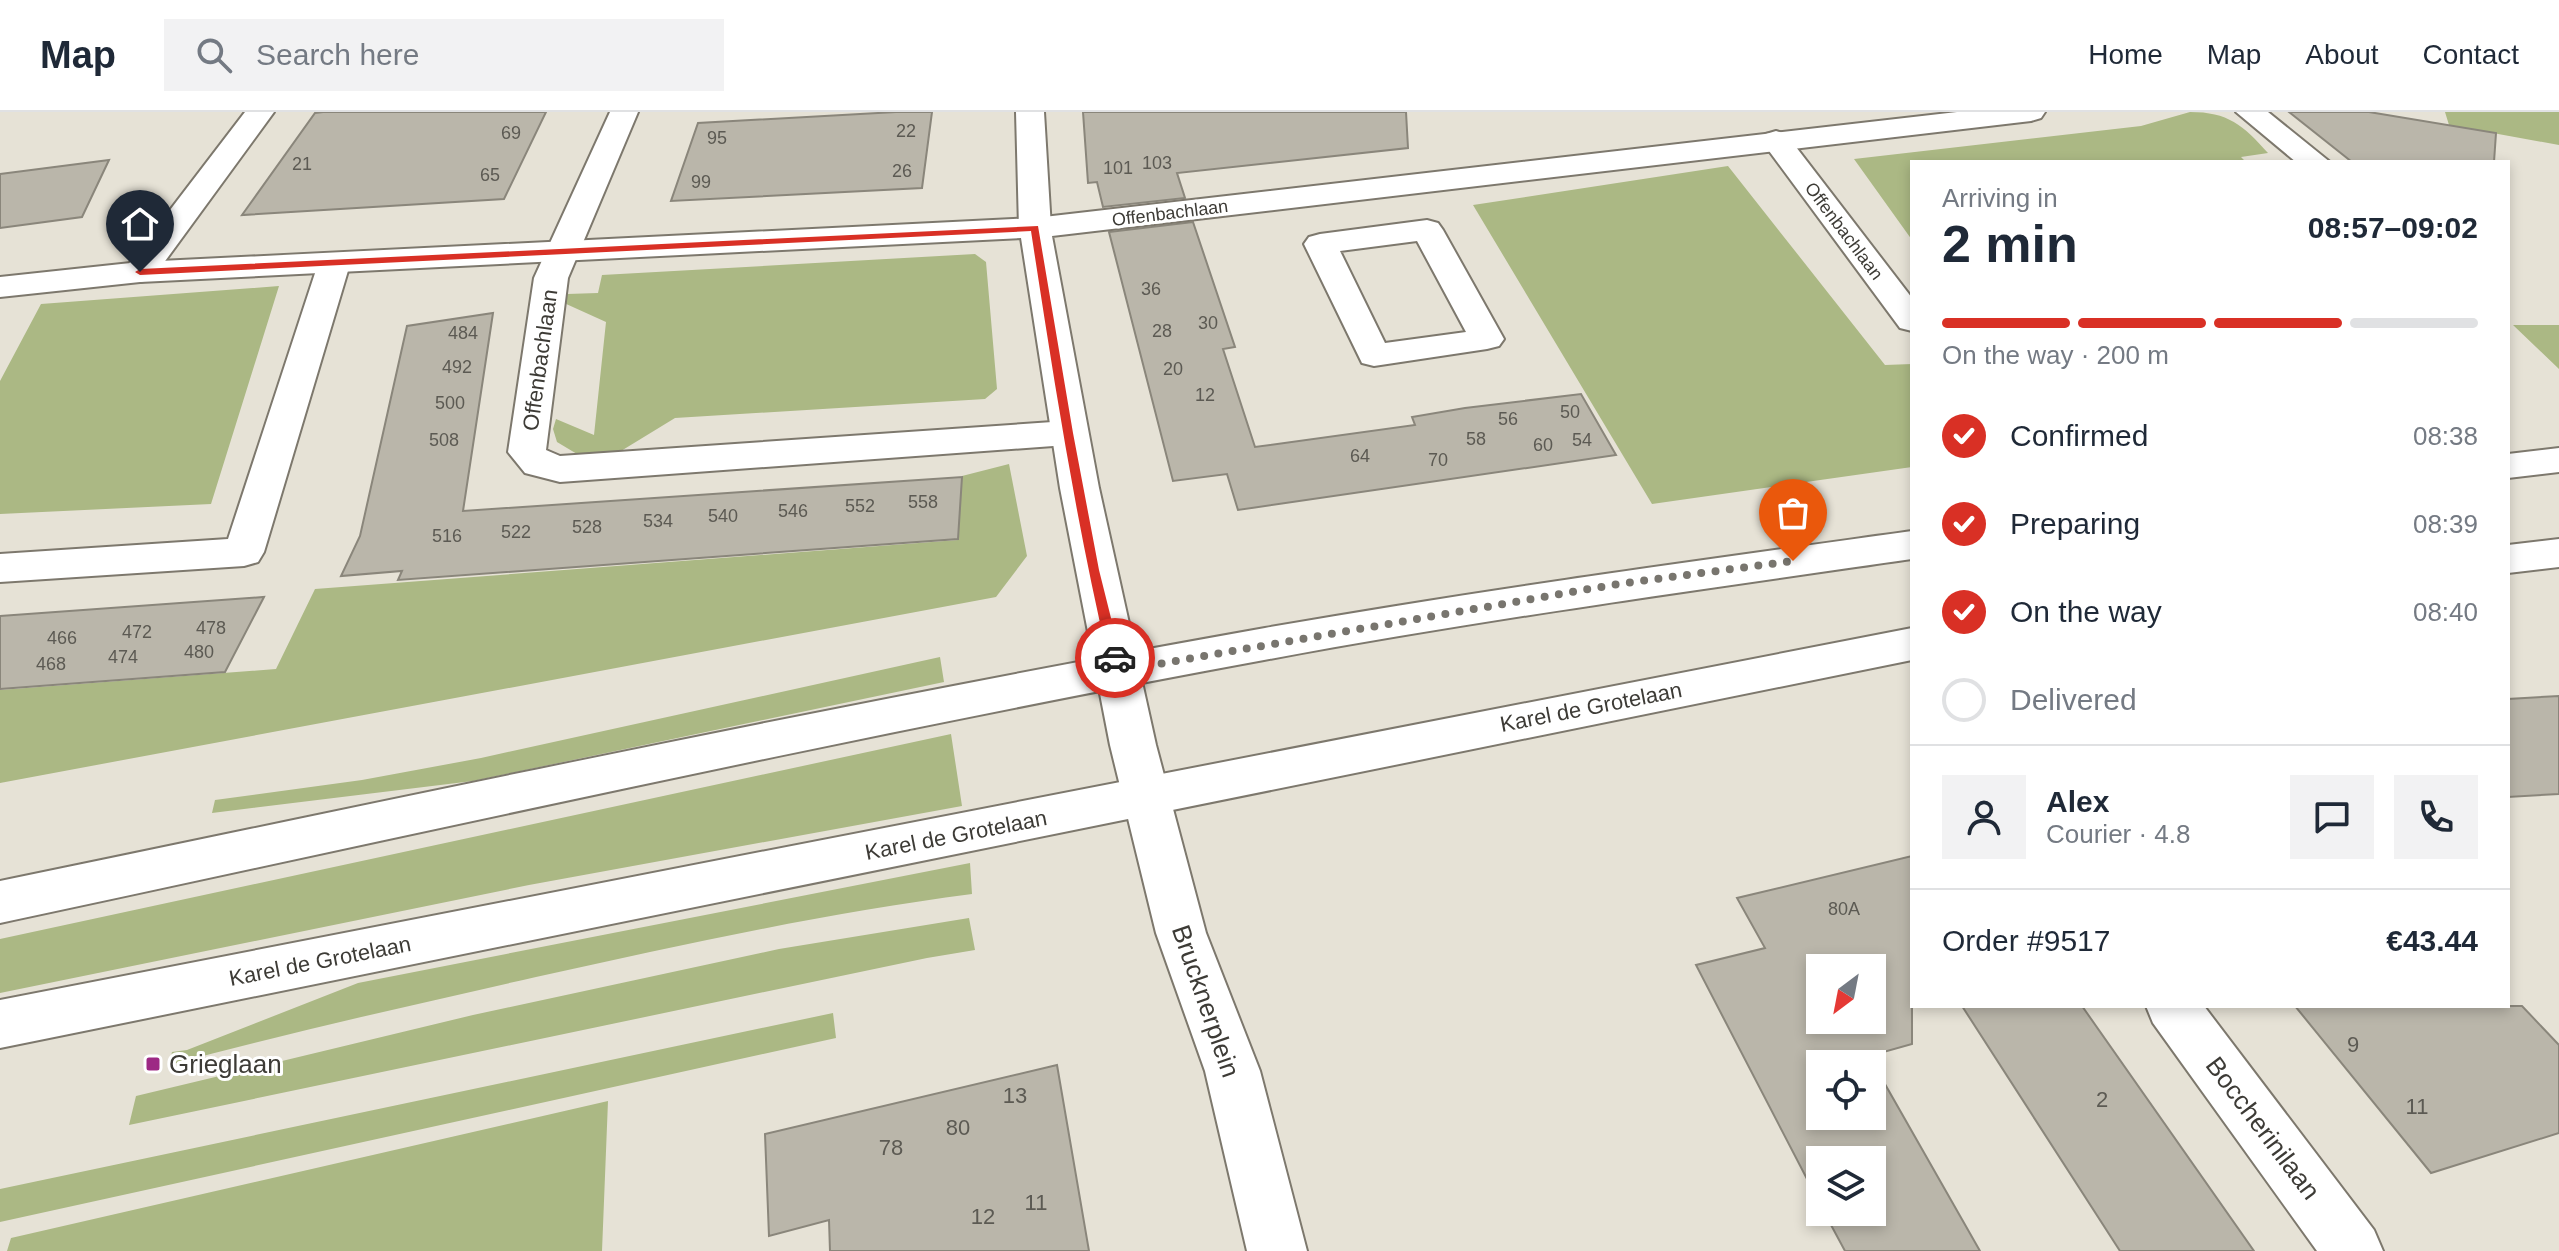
<!DOCTYPE html>
<html lang="en">
<head>
<meta charset="utf-8">
<style>
	:root { --surface:#fff; --page:#f2f2f3; --text:#1f2937; --muted:#747a83; --line:#e0e1e3; --accent:#d93025 }
	body { margin:0; font-family:Arial,sans-serif; background:var(--page); color:var(--text); height:100vh; display:flex; flex-direction:column; font-size:30px; white-space:nowrap }
	* { box-sizing:border-box; margin:0 }
	p { font-size:26px; color:var(--muted) }
	.icon { flex:none; width:44px; height:44px; fill:none; stroke:currentColor; stroke-width:2; stroke-linecap:round; stroke-linejoin:round }
	.map { position:relative; flex:1; overflow:hidden }
	.side { position:absolute; left:1910px; top:48px; width:600px; height:848px; display:flex; flex-direction:column; background:var(--surface); border-radius:0px; box-shadow:0 4px 12px #0003 }
	.side>* { flex:none }
	.needle { width:52px; rotate:212deg }
	.buttons { position:absolute; left:1806px; top:842px; display:grid; gap:16px }
	.buttons a { display:grid; place-items:center; width:80px; height:80px; border-radius:0px; background:var(--surface); box-shadow:0 4px 12px #0003; font-size:40px }
	.pin { position:absolute; display:grid; place-items:center; width:68px; height:68px; color:#fff; margin:-82px -34px; border-radius:50% 50% 50% 0; rotate:-45deg; box-shadow:0 0 8px #0007 }
	.pin .icon { rotate:45deg }
	.courier { position:absolute; display:grid; place-items:center; width:80px; height:80px; margin:-40px; border:6px solid #d93025; border-radius:50%; background:#fff; color:#222; box-shadow:0 2px 10px #0007 }
	.overview em { font-style:normal; font-weight:600 }
	.overview div { display:flex; flex-direction:column-reverse }
	.overview { display:flex; align-items:center; justify-content:space-between; height:136px; padding:0 32px }
	h1 { font-size:52px; font-weight:600; line-height:60px }
	.bar { display:grid; grid-template-columns:repeat(4,1fr); gap:12px 8px; align-content:center; height:96px; padding:0 32px }
	.bar i { height:10px; border-radius:6px; background:var(--line) }
	.bar .current { background:var(--accent) }
	.bar p { grid-column:span 4 }
	.line { display:flex; align-items:center; gap:20px; padding:0 32px; border-top:2px solid var(--line) }
	.line div { flex:1 }
	.round { display:grid; place-items:center; flex:none; width:84px; height:84px; border-radius:0px; background:var(--page) }
	ol { padding:0 32px; list-style:none }
	li { display:flex; align-items:center; gap:24px; height:88px }
	li p { margin-inline-start:auto }
	li .icon { padding:8px; border-radius:50%; background:var(--accent); color:#fff; stroke-width:4 }
	li:last-child { color:var(--muted) }
	li i { width:44px; height:44px; border:4px solid var(--line); border-radius:50% }
	header { display:flex; align-items:center; gap:48px; box-sizing:border-box; height:112px; padding:0 40px; background:var(--surface); border-bottom:2px solid var(--line) }
	header strong { font-size:38px }
	nav { display:flex; gap:44px; margin-inline-start:auto; font-size:28px }
	.search { width:560px; height:72px; background:var(--page); display:flex; align-items:center; gap:20px; box-sizing:border-box; padding:0 28px; border-radius:0px; color:var(--muted); font-size:30px }
	.map>svg:first-child { display:block }
	.green { fill:#abb884 }
	.building { fill:#bab6aa; stroke:#8a867b; stroke-width:2; fill-rule:evenodd }
	.lines { fill:none; stroke-linecap:round; stroke-linejoin:round }
	.minor-casing { stroke:#7d786d; stroke-width:4 }
	.tertiary-casing { stroke:#7d786d; stroke-width:4 }
	.primary-casing { stroke:#7d786d; stroke-width:4 }
	.minor { fill:#fff; fill-rule:evenodd }
	.tertiary { fill:#fff; fill-rule:evenodd }
	.primary { fill:#fff; fill-rule:evenodd }
	.route { fill:#d93025 }
	.done { stroke:#78756e; stroke-width:8; stroke-dasharray:0 14.4 }
	.poi-dot { fill:#9d2984; stroke:#fff; stroke-width:3 }
	.labels { text-anchor:middle; dominant-baseline:central; stroke-width:6; stroke-linejoin:round; paint-order:stroke }
	.number-label { font-size:18px; fill:#5c5a53 }
	.far-street-label { font-size:18px; fill:#3d3b36; stroke:#fff }
	.street-label { font-size:22px; fill:#3d3b36; stroke:#fff }
	.near-number-label { font-size:22px; fill:#5c5a53 }
	.near-street-label { font-size:26px; fill:#3d3b36; stroke:#fff }
	.near-poi-label { font-size:26px; fill:#3d3b36; stroke:#fff; text-anchor:start }
</style>
</head>
<body>
<header>
<strong>Map</strong>
<div class="search"><svg class="icon" aria-label="search" viewBox="0 0 24 24"><circle cx="10" cy="10" r="6"/><path d="M15 15l6 6"/></svg>Search here</div>
<nav><a>Home</a><a>Map</a><a>About</a><a>Contact</a></nav>
</header>
<div class="map">
<svg width="2559" height="1139" viewBox="0 0 2559 1139">
	<rect width="100%" height="100%" fill="#e6e2d6"/>
	<!-- green -->
	<path class="green" d="M 2190,0 C 2228,0 2243,13 2268,41 L 2241,45 L 2246,50 L 1912,50 L 1912,128 L 1854,47 L 2141,14 Z
		M 2445,0 L 2559,0 L 2559,33 L 2449,13 Z
		M 1728,54 L 1885,253 L 1912,252 L 1912,355 L 1652,392 L 1473,93 Z
		M 975,142 L 986,150 L 997,277 L 985,287 L 675,306 L 621,339 L 577,342 L 557,330 L 553,317 L 556,307 L 594,323 L 606,210 L 564,191 L 567,182 L 598,181 L 602,163 Z
		M 279,174 L 211,392 L 0,402 L 0,269 L 41,192 Z
		M 2513,213 L 2559,213 L 2559,257 Z
		M 1009,352 L 1027,444 L 996,485 L 0,671 L 0,578 L 276,557 L 315,477 L 958,428 L 962,364 Z
		M 940,545 L 944,570 L 473,669 L 212,701 L 215,688 L 362,668 L 481,646 Z
		M 951,622 L 962,694 L 529,773 L 0,881 L 0,827 Z
		M 970,751 L 972,782 C 825,801 681,833 536,865 C 413,893 291,920 169,953 L 172,940 L 187,938 L 358,871 Z
		M 969,806 L 975,838 L 927,846 L 129,1013 L 136,984 L 473,903 L 779,837 Z
		M 833,901 L 836,926 L 0,1110 L 0,1077 Z
		M 608,989 L 602,1139 L 7,1139 L 11,1126 Z"/>
	<!-- building -->
	<path class="building" d="M 323,0 L 546,0 L 504,87 L 242,103 L 315,1 Z
		M 896,0 L 932,0 L 922,76 L 671,89 L 698,11 Z
		M 1083,0 L 1406,0 L 1408,36 L 1177,61 L 1185,86 L 1103,95 L 1097,70 L 1088,71 Z
		M 2289,0 L 2369,0 L 2496,21 L 2494,50 L 2352,50 Z
		M 109,48 L 82,105 L 0,116 L 0,62 Z
		M 1193,110 L 1235,235 L 1223,237 L 1255,335 L 1415,313 L 1412,305 L 1465,296 L 1581,282 L 1616,343 L 1238,398 L 1227,362 L 1173,369 L 1109,120 Z
		M 493,201 L 463,399 L 962,365 L 958,427 L 398,468 L 402,459 L 341,464 L 360,424 L 407,214 Z
		M 264,485 L 225,560 L 0,577 L 0,504 Z
		M 2559,584 L 2559,682 L 2508,685 L 2508,587 Z
		M 1912,744 L 1912,932 L 1869,944 L 1980,1139 L 1845,1139 L 1824,1100 L 1872,1100 L 1872,1048 L 1820,1048 L 1820,1092 L 1696,853 L 1765,836 L 1737,786 ZM 1820,856 L 1872,856 L 1872,908 L 1820,908 ZM 1820,952 L 1872,952 L 1872,1004 L 1820,1004 Z
		M 1962,894 L 2082,894 L 2254,1139 L 2120,1139 Z
		M 2295,894 L 2522,894 L 2559,933 L 2559,1021 L 2431,1061 Z
		M 1057,953 L 1089,1139 L 830,1139 L 829,1108 L 769,1124 L 765,1022 Z"/>
	<g class="lines">
		<defs>
			<path id="minor" d="M 245,0 L 274,0 L 152,167 L 140,170 L 128,167 L 124,160 L 128,153 Z
				M 610,0 L 638,0 L 568,166 L 546,338 L 560,344 L 1067,309 L 1080,313 L 1086,321 L 1080,329 L 1067,333 L 560,370 L 525,361 L 508,340 L 534,166 Z
				M 1016,0 L 1044,0 L 1051,116 L 1046,123 L 1035,126 L 1024,123 L 1019,116 Z
				M 2236,0 L 2268,0 L 2330,50 L 2296,50 Z
				M 1776,19 L 1786,22 L 1912,186 L 1912,219 L 1900,216 L 1761,28 L 1766,22 Z
				M 1427,108 L 1438,111 L 1443,118 L 1504,227 L 1499,234 L 1487,237 L 1374,254 L 1362,251 L 1304,132 L 1309,125 L 1320,122 ZM 1417,129 L 1466,220 L 1385,231 L 1340,139 Z
				M 334,142 L 346,145 L 350,152 L 264,440 L 258,450 L 244,454 L 0,470 L 0,442 L 228,427 L 318,152 L 322,145 Z
				M 2146,894 L 2204,894 L 2374,1118 L 2383,1139 L 2317,1139 L 2153,911 Z"/>
			<path id="tertiary" d="M 1957,0 L 2045,0 L 2041,6 L 2031,9 L 1052,124 L 1099,376 L 1156,633 L 1206,821 L 1260,959 L 1307,1139 L 1247,1139 L 1205,959 L 1156,821 L 1110,633 L 1060,376 L 1021,126 L 140,170 L 0,185 L 0,165 L 140,150 L 1035,106 Z"/>
			<path id="primary" d="M 2559,336 L 2559,360 L 2508,366 L 2508,342 Z
				M 1912,419 L 1912,447 C 1696,478 1479,508 1264,548 C 841,626 421,721 0,811 L 0,769 C 421,682 841,591 1265,516 C 1480,478 1696,449 1912,419 Z
				M 2559,427 L 2559,455 L 2508,461 L 2508,433 Z
				M 1912,516 L 1912,548 L 0,936 L 0,888 Z"/>
		</defs>
		<!-- minor casing -->
		<use href="#minor" class="minor-casing"/>
		<!-- tertiary casing -->
		<use href="#tertiary" class="tertiary-casing"/>
		<!-- primary casing -->
		<use href="#primary" class="primary-casing"/>
		<!-- minor -->
		<use href="#minor" class="minor"/>
		<!-- tertiary -->
		<use href="#tertiary" class="tertiary"/>
		<!-- primary -->
		<use href="#primary" class="primary"/>
	</g>
	<!-- route -->
	<path class="route" d="M 1038,114 L 1073,321 L 1099,458 L 1121,546 L 1115,551 L 1108,546 C 1075,405 1053,263 1031,119 L 140,163 L 135,160 L 140,157 Z"/>
	<g class="lines">
		<!-- done -->
		<path class="done" d="M 1115,546 L 1118,559 L 1618,472 L 1793,449"/>
	</g>
	<!-- markers -->
	<rect class="poi-dot" x="145" y="944" width="16" height="16" rx="4"/>
	<g class="labels">
		<!-- number labels -->
		<g class="number-label">
			<text x="906" y="19">22</text>
			<text x="511" y="21">69</text>
			<text x="717" y="26">95</text>
			<text x="1157" y="51">103</text>
			<text x="302" y="52">21</text>
			<text x="1118" y="56">101</text>
			<text x="902" y="59">26</text>
			<text x="490" y="63">65</text>
			<text x="701" y="70">99</text>
			<text x="1151" y="177">36</text>
			<text x="1208" y="211">30</text>
			<text x="1162" y="219">28</text>
			<text x="463" y="221">484</text>
			<text x="457" y="255">492</text>
			<text x="1173" y="257">20</text>
			<text x="1205" y="283">12</text>
			<text x="450" y="291">500</text>
			<text x="1570" y="300">50</text>
			<text x="1508" y="307">56</text>
			<text x="1476" y="327">58</text>
			<text x="444" y="328">508</text>
			<text x="1582" y="328">54</text>
			<text x="1543" y="333">60</text>
			<text x="1360" y="344">64</text>
			<text x="1438" y="348">70</text>
			<text x="923" y="390">558</text>
			<text x="860" y="394">552</text>
			<text x="793" y="399">546</text>
			<text x="723" y="404">540</text>
			<text x="658" y="409">534</text>
			<text x="587" y="415">528</text>
			<text x="516" y="420">522</text>
			<text x="447" y="424">516</text>
			<text x="211" y="516">478</text>
			<text x="137" y="520">472</text>
			<text x="62" y="526">466</text>
			<text x="199" y="540">480</text>
			<text x="123" y="545">474</text>
			<text x="51" y="552">468</text>
			<text x="1844" y="797">80A</text>
		</g>
		<!-- far-street labels -->
		<g class="far-street-label">
			<text transform="translate(1170 101) rotate(-7)">Offenbachlaan</text>
			<text transform="translate(1844 119) rotate(53)">Offenbachlaan</text>
		</g>
		<!-- street labels -->
		<g class="street-label">
			<text transform="translate(540 248) rotate(-82)">Offenbachlaan</text>
			<text transform="translate(1591 595) rotate(-11)">Karel de Grotelaan</text>
			<text transform="translate(956 723) rotate(-11)">Karel de Grotelaan</text>
			<text transform="translate(320 849) rotate(-11)">Karel de Grotelaan</text>
		</g>
		<!-- near-number labels -->
		<g class="near-number-label">
			<text x="2353" y="932">9</text>
			<text x="1015" y="983">13</text>
			<text x="2102" y="987">2</text>
			<text x="2417" y="994">11</text>
			<text x="958" y="1015">80</text>
			<text x="891" y="1035">78</text>
			<text x="1036" y="1090">11</text>
			<text x="983" y="1104">12</text>
		</g>
		<!-- near-street labels -->
		<g class="near-street-label">
			<text transform="translate(1206 889) rotate(71)">Brucknerplein</text>
			<text transform="translate(2263 1016) rotate(53)">Boccherinilaan</text>
		</g>
		<!-- near-poi labels -->
		<g class="near-poi-label">
			<text x="169" y="952">Grieglaan</text>
		</g>
	</g>
</svg>
<div class="buttons">
<a><svg class="needle" viewBox="-14 -14 28 28"><path d="M0-13l5 13h-10z" fill="#e53935"/><path d="M0 13l5-13h-10z" fill="#747a83"/></svg></a>
<a><svg class="icon" aria-label="locate" viewBox="0 0 24 24"><circle cx="12" cy="12" r="6"/><path d="M12 2v4M12 18v4M2 12h4M18 12h4"/></svg></a>
<a><svg class="icon" aria-label="layers" viewBox="0 0 24 24"><path d="M12 4l9 5-9 5-9-5zM3 14l9 5 9-5"/></svg></a>
</div>
<div class="pin" style="left:1793px;top:449px;background:#ea580c"><svg class="icon" aria-label="bag" viewBox="0 0 24 24"><path d="M5 8h14l-1 12H6zM9 8a3 3 0 0 1 6 0"/></svg></div>
<div class="pin" style="left:140px;top:160px;background:#1f2937"><svg class="icon" aria-label="home" viewBox="0 0 24 24"><path d="M3 11l9-7 9 7M6 9v11h12V9"/></svg></div>
<div class="courier" style="left:1115px;top:546px"><svg class="icon" aria-label="car" viewBox="0 0 24 24"><path d="M5 17H2v-5l4-1 3-4h7l3 4 3 1v5h-3M9 17h6M6 11h13"/><circle cx="7" cy="17" r="2"/><circle cx="17" cy="17" r="2"/></svg></div>
<section class="side">
<div class="overview"><div><h1>2 min</h1><p>Arriving in</p></div><em>08:57–09:02</em></div>
<div class="bar"><i class="current"></i><i class="current"></i><i class="current"></i><i></i><p>On the way · 200 m</p></div>
<ol>
<li><svg class="icon" aria-label="check" viewBox="0 0 24 24"><path d="M5 12l5 5 9-10"/></svg>Confirmed<p>08:38</p></li>
<li><svg class="icon" aria-label="check" viewBox="0 0 24 24"><path d="M5 12l5 5 9-10"/></svg>Preparing<p>08:39</p></li>
<li><svg class="icon" aria-label="check" viewBox="0 0 24 24"><path d="M5 12l5 5 9-10"/></svg>On the way<p>08:40</p></li>
<li><i></i>Delivered</li>
</ol>
<div class="line" style="height:144px"><a class="round"><svg class="icon" aria-label="person" viewBox="0 0 24 24"><circle cx="12" cy="8" r="4"/><path d="M4 21q1-7 8-7t8 7"/></svg></a><div><b>Alex</b><p>Courier · 4.8</p></div><a class="round"><svg class="icon" aria-label="chat" viewBox="0 0 24 24"><path d="M4 5h16v11H9l-5 4z"/></svg></a><a class="round"><svg class="icon" aria-label="phone" viewBox="0 0 24 24"><path d="M5 4h4l2 5-3 2q2 4 5 5l2-3 5 2v4C11 20 4 13 5 4z"/></svg></a></div>
<div class="line" style="height:104px"><div>Order #9517</div><b>€43.44</b></div>
</section>
</div>
</body>
</html>
